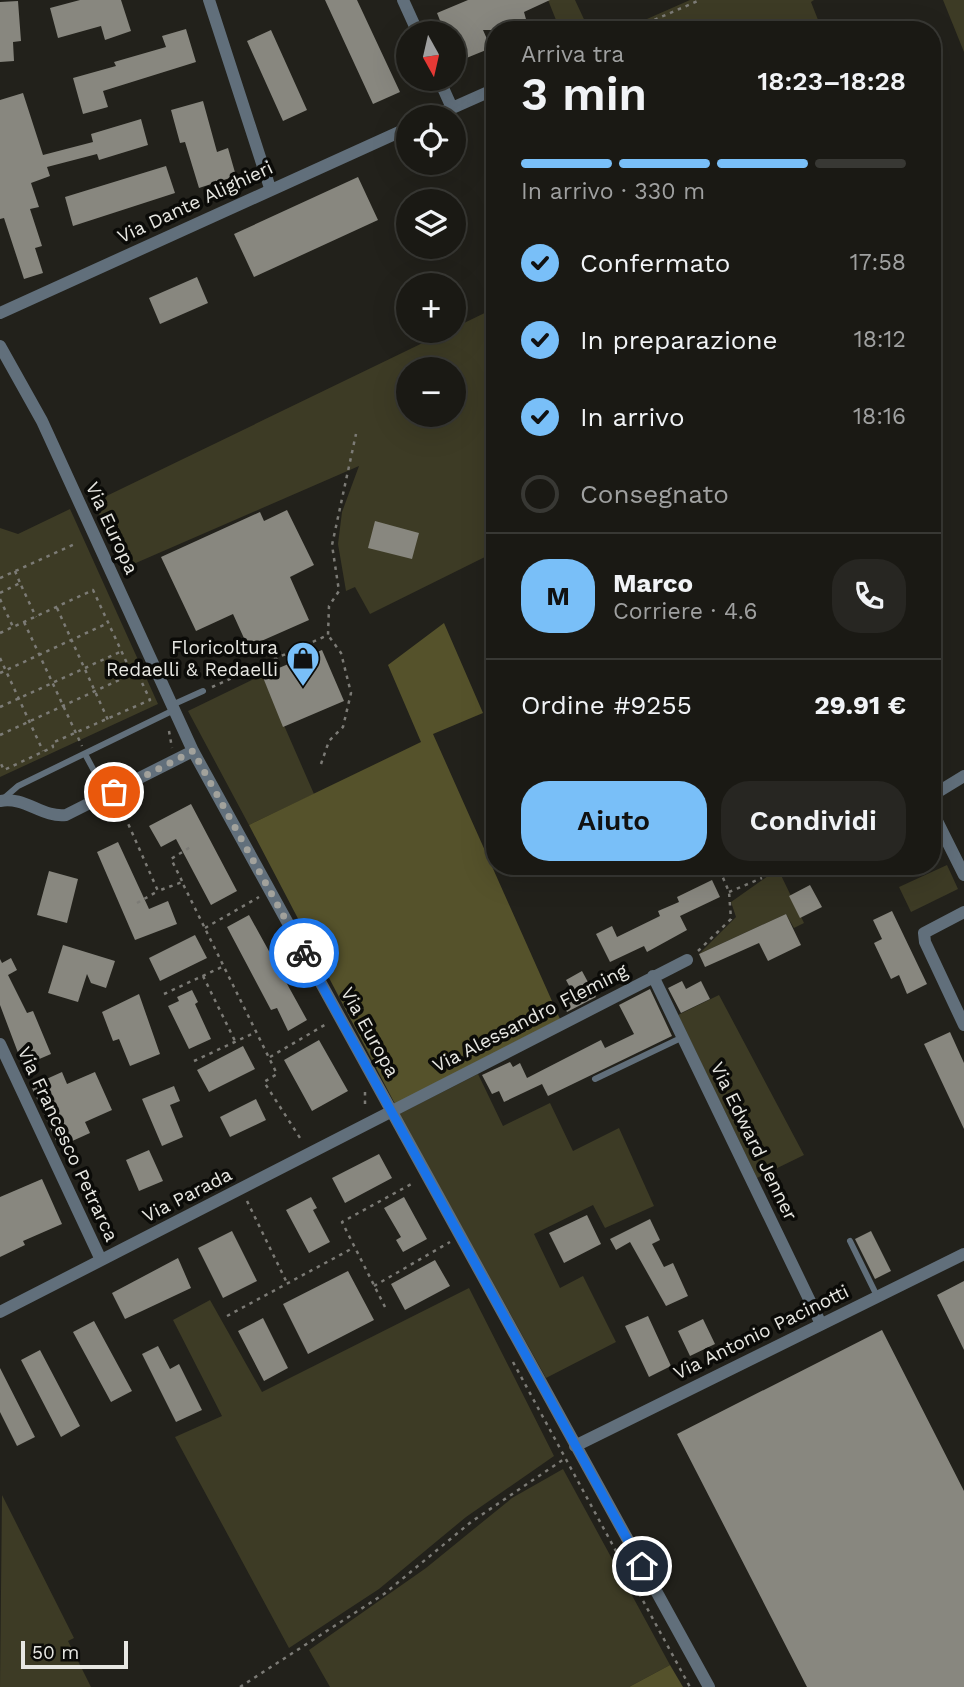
<!DOCTYPE html>
<html lang="it">
<head>
<meta charset="utf-8">
<style>
	:root { --surface:#1a1914; --page:#272622; --text:#f1f3f6; --muted:#9fa0a0; --line:#383834; --accent:#79bff8 }
	body { margin:0; font-family:"Work Sans",sans-serif; background:var(--page); color:var(--text); height:100vh; display:flex; flex-direction:column; font-size:26px; white-space:nowrap }
	* { box-sizing:border-box; margin:0 }
	p { font-size:23px; color:var(--muted) }
	.icon { flex:none; width:38px; height:38px; fill:none; stroke:currentColor; stroke-width:2; stroke-linecap:round; stroke-linejoin:round }
	.map { position:relative; flex:1; overflow:hidden }
	.sheet { position:absolute; left:486px; top:21px; width:455px; height:854px; display:flex; flex-direction:column; background:var(--surface); border-radius:28px; box-shadow:0 7px 28px #0002,0 0 0 2px var(--line) }
	.sheet>* { flex:none }
	.needle { width:46px; rotate:172deg }
	.buttons { position:absolute; left:396px; top:21px; display:grid; gap:14px }
	.buttons a { display:grid; place-items:center; width:70px; height:70px; border-radius:50%; background:var(--surface); box-shadow:0 7px 28px #0002,0 0 0 2px var(--line); font-size:35px }
	.scale { position:absolute; left:21px; bottom:18px; width:107px; box-sizing:border-box; padding-left:7px; border:4px solid #e7e7e2; border-top:0; font-size:19px; line-height:24px; white-space:nowrap; color:#e7e7e2; -webkit-text-stroke:5px #0b0b08; paint-order:stroke }
	.pin { position:absolute; display:grid; place-items:center; width:60px; height:60px; color:#fff; margin:-30px; border:4px solid #fff; border-radius:50%; box-shadow:0 2px 7px #0007 }
	.courier { position:absolute; display:grid; place-items:center; width:70px; height:70px; margin:-35px; border:5px solid #1a73e8; border-radius:50%; background:#fff; color:#222; box-shadow:0 2px 9px #0007 }
	.overview em { font-style:normal; font-weight:600 }
	.overview div { display:flex; flex-direction:column-reverse }
	.overview { display:flex; align-items:center; justify-content:space-between; height:119px; padding:0 35px }
	h1 { font-size:46px; font-weight:600; line-height:52px }
	.bar { display:grid; grid-template-columns:repeat(4,1fr); gap:10px 7px; align-content:center; height:84px; padding:0 35px }
	.bar i { height:9px; border-radius:5px; background:var(--line) }
	.bar .selected { background:var(--accent) }
	.bar p { grid-column:span 4 }
	.line { display:flex; align-items:center; gap:18px; padding:0 35px; border-top:2px solid var(--line) }
	.line div { flex:1 }
	.round { display:grid; place-items:center; flex:none; width:74px; height:74px; border-radius:28px; background:var(--page) }
	ol { padding:0 35px; list-style:none }
	li { display:flex; align-items:center; gap:21px; height:77px }
	li p { margin-inline-start:auto }
	li .icon { padding:7px; border-radius:50%; background:var(--accent); color:#111; stroke-width:4 }
	li:last-child { color:var(--muted) }
	li i { width:38px; height:38px; border:4px solid var(--line); border-radius:50% }
	.primary-button { display:flex; gap:14px; margin-top:auto; padding:14px 35px }
	.primary-button a { flex:1; height:80px; border-radius:28px; background:var(--accent); color:#111; font-size:28px; font-weight:600; line-height:80px; text-align:center }
	.primary-button a+a { background:var(--page); color:var(--text) }
	.map>svg:first-child { display:block }
	.green { fill:#3d3b25; fill-rule:evenodd }
	.forest { fill:#55522b }
	.building { fill:#88877f }
	.lines { fill:none; stroke-linecap:round; stroke-linejoin:round }
	.path { stroke:#7c7b76; stroke-width:2.5; stroke-dasharray:3.5 5; stroke-linecap:butt }
	.lane { stroke:#616f7b; stroke-width:6 }
	.street { stroke:#616f7b; stroke-width:12 }
	.done { stroke:#a2a29c; stroke-width:7; stroke-dasharray:0 12.6 }
	.route { stroke:#1a73e8; stroke-width:9 }
	.labels { text-anchor:middle; dominant-baseline:central; stroke-width:7; stroke-linejoin:round; paint-order:stroke }
	.street-label { font-size:19px; fill:#e7e7e2; stroke:#0b0b08 }
	.poi-label { font-size:19px; fill:#e7e7e2; stroke:#0b0b08; text-anchor:end }
</style>
</head>
<body>
<div class="map">
<svg width="964" height="1687" viewBox="0 0 964 1687">
	<rect width="100%" height="100%" fill="#22211b"/>
	<!-- green -->
	<path class="green" d="M 548,0 L 575,0 L 589,30 L 560,30 Z
		M 690,0 L 814,0 L 811,2 L 822,30 L 706,30 L 704,27 L 696,30 L 622,30 Z
		M 943,0 L 964,0 L 964,52 Z
		M 495,308 L 495,552 L 370,614 L 355,587 L 346,591 L 338,544 L 342,512 L 359,466 L 122,569 L 94,502 ZM 408,369 L 453,369 L 453,415 L 408,415 Z
		M 70,509 L 158,704 L 0,777 L 0,528 L 18,534 Z
		M 262,675 L 314,794 L 249,825 L 188,711 Z
		M 947,865 L 958,889 L 911,912 L 899,887 Z
		M 778,869 L 804,923 L 794,928 L 786,914 L 699,954 L 736,917 L 731,902 Z
		M 719,995 L 804,1155 L 757,1178 L 678,1015 Z
		M 478,1074 L 503,1126 L 550,1103 L 573,1151 L 619,1128 L 654,1206 L 605,1228 L 593,1205 L 534,1234 L 560,1288 L 583,1276 L 616,1342 L 546,1378 L 399,1114 Z
		M 469,1288 L 554,1456 L 466,1517 L 379,1589 L 289,1648 L 175,1437 L 222,1416 L 173,1320 L 210,1300 L 262,1392 Z
		M 563,1469 L 670,1665 L 629,1687 L 330,1687 L 309,1650 L 426,1568 L 512,1498 Z
		M 2,1495 L 74,1638 L 68,1641 L 91,1687 L 0,1687 Z"/>
	<!-- forest -->
	<path class="forest" d="M 444,623 L 483,713 L 433,734 L 560,1019 L 395,1104 L 249,825 L 421,742 L 388,665 Z
		M 670,1665 L 683,1687 L 629,1687 Z"/>
	<!-- building -->
	<path class="building" d="M 80,0 L 121,0 L 131,31 L 105,40 L 101,26 L 58,38 L 50,8 Z
		M 325,0 L 357,0 L 400,92 L 373,104 Z
		M 468,0 L 550,0 L 524,12 L 529,30 L 483,30 L 491,48 L 464,59 L 453,33 L 445,33 L 437,13 Z
		M 18,1 L 21,41 L 13,42 L 14,61 L 0,62 L 0,2 Z
		M 186,29 L 196,62 L 103,91 L 108,107 L 83,114 L 73,78 L 116,66 L 114,62 L 166,47 L 162,36 Z
		M 271,30 L 307,110 L 283,121 L 247,41 Z
		M 23,93 L 43,155 L 93,142 L 91,134 L 141,119 L 148,145 L 99,160 L 97,154 L 47,167 L 50,176 L 31,183 L 39,207 L 30,209 L 42,246 L 35,248 L 43,273 L 24,279 L 4,218 L 0,219 L 0,100 Z
		M 203,101 L 217,152 L 228,148 L 236,176 L 199,188 L 185,142 L 180,143 L 171,110 Z
		M 166,166 L 175,193 L 73,226 L 65,197 Z
		M 358,177 L 378,220 L 254,277 L 234,234 Z
		M 197,277 L 208,303 L 160,324 L 149,298 Z
		M 287,510 L 314,565 L 290,577 L 309,620 L 248,647 L 233,614 L 196,631 L 161,557 L 260,512 L 264,521 Z
		M 375,521 L 419,533 L 412,559 L 368,548 Z
		M 322,650 L 344,701 L 283,727 L 262,675 Z
		M 191,804 L 237,891 L 211,905 L 176,839 L 161,847 L 149,826 Z
		M 118,842 L 149,909 L 168,901 L 177,924 L 135,940 L 97,852 Z
		M 49,871 L 78,879 L 67,923 L 37,915 Z
		M 712,880 L 720,897 L 680,916 L 687,930 L 647,952 L 644,946 L 610,962 L 596,934 L 612,926 L 617,937 L 660,916 L 658,911 L 679,902 L 677,897 Z
		M 810,885 L 822,907 L 800,918 L 789,896 Z
		M 892,911 L 927,984 L 907,994 L 899,975 L 891,979 L 874,943 L 882,939 L 873,920 Z
		M 786,914 L 801,945 L 768,961 L 759,943 L 705,967 L 699,954 Z
		M 249,915 L 307,1020 L 288,1031 L 277,1008 L 271,1010 L 227,927 Z
		M 195,935 L 207,958 L 160,981 L 149,958 Z
		M 63,945 L 115,961 L 106,988 L 91,983 L 87,974 L 78,1002 L 48,993 Z
		M 11,958 L 17,970 L 8,975 L 27,1013 L 33,1011 L 51,1054 L 23,1066 L 0,1005 L 0,959 L 2,963 Z
		M 582,971 L 596,997 L 567,1012 L 560,1000 L 573,993 L 566,980 Z
		M 682,981 L 686,989 L 701,981 L 710,999 L 681,1013 L 668,988 Z
		M 650,989 L 672,1036 L 548,1096 L 542,1084 L 504,1102 L 499,1091 L 492,1094 L 482,1075 L 510,1062 L 513,1067 L 520,1063 L 527,1078 L 601,1040 L 605,1048 L 634,1034 L 619,1005 Z
		M 192,990 L 198,1002 L 195,1004 L 211,1039 L 189,1049 L 168,1006 L 179,1001 L 177,997 Z
		M 139,994 L 160,1054 L 130,1066 L 119,1039 L 113,1041 L 102,1012 Z
		M 950,1032 L 964,1063 L 964,1129 L 924,1044 Z
		M 319,1040 L 348,1091 L 312,1111 L 284,1060 Z
		M 243,1046 L 255,1069 L 209,1092 L 197,1070 Z
		M 62,1072 L 67,1084 L 95,1072 L 112,1110 L 85,1122 L 90,1133 L 59,1147 L 31,1086 Z
		M 174,1086 L 180,1101 L 170,1105 L 183,1137 L 162,1146 L 142,1099 Z
		M 256,1099 L 266,1120 L 230,1137 L 220,1117 Z
		M 149,1150 L 163,1181 L 139,1191 L 126,1160 Z
		M 379,1154 L 392,1178 L 345,1203 L 332,1178 Z
		M 42,1179 L 62,1224 L 23,1241 L 25,1245 L 0,1257 L 0,1197 Z
		M 311,1197 L 317,1208 L 313,1210 L 330,1242 L 309,1253 L 286,1210 Z
		M 404,1197 L 427,1239 L 403,1252 L 396,1240 L 401,1237 L 384,1208 Z
		M 587,1215 L 601,1244 L 564,1263 L 549,1233 Z
		M 650,1219 L 660,1240 L 652,1244 L 664,1267 L 673,1263 L 688,1296 L 666,1306 L 630,1242 L 616,1250 L 610,1239 Z
		M 232,1231 L 257,1281 L 223,1298 L 198,1248 Z
		M 871,1231 L 891,1271 L 875,1279 L 855,1239 Z
		M 178,1258 L 191,1288 L 125,1319 L 112,1293 Z
		M 435,1260 L 450,1286 L 405,1310 L 391,1284 Z
		M 348,1271 L 374,1320 L 308,1354 L 283,1304 Z
		M 964,1281 L 964,1350 L 937,1295 Z
		M 648,1316 L 671,1366 L 649,1377 L 625,1326 Z
		M 263,1318 L 288,1368 L 264,1381 L 238,1331 Z
		M 703,1319 L 715,1344 L 690,1356 L 678,1331 Z
		M 94,1321 L 132,1391 L 111,1402 L 73,1332 Z
		M 882,1330 L 964,1491 L 964,1687 L 807,1687 L 677,1434 Z
		M 158,1346 L 170,1369 L 179,1364 L 202,1410 L 176,1422 L 142,1354 Z
		M 40,1350 L 80,1426 L 61,1437 L 21,1360 Z
		M 0,1368 L 35,1437 L 17,1446 L 0,1412 Z"/>
	<g class="lines">
		<!-- path -->
		<path class="path" d="M 631,30 L 700,0
			M 15,571 L 20,583
			M 0,578 L 77,543
			M 0,593 L 20,583 L 36,617
			M 0,599 L 13,627
			M 57,608 L 108,720
			M 24,622 L 82,746
			M 0,633 L 93,590 L 132,674 L 137,672 L 150,700 L 52,743 L 53,747 L 4,770 L 0,762
			M 0,658 L 43,751
			M 0,673 L 108,623
			M 212,687 L 328,635 L 329,606 L 339,591 L 332,545 L 356,434
			M 0,707 L 122,651
			M 169,731 L 172,748
			M 0,735 L 132,674
			M 321,764 L 329,741 L 343,727 L 351,693 L 341,653 L 328,635
			M 118,801 L 158,891 L 182,882 L 277,1074 L 264,1082 L 302,1141
			M 182,881 L 171,859 L 192,846
			M 729,892 L 762,878
			M 137,903 L 158,891
			M 205,928 L 259,897
			M 698,951 L 731,919 L 729,892 L 718,866
			M 203,976 L 235,1041
			M 164,994 L 224,966
			M 270,1057 L 328,1023
			M 194,1061 L 256,1032
			M 365,1092 L 365,1109
			M 247,1201 L 288,1285
			M 374,1286 L 450,1242
			M 385,1307 L 342,1222 L 415,1182
			M 227,1316 L 353,1248
			M 513,1362 L 690,1687
			M 240,1687 L 384,1594 L 471,1522 L 564,1459"/>
		<!-- lane -->
		<path class="lane" d="M 172,705 L 203,691
			M 85,754 L 107,795
			M 3,799 L 18,786 L 174,710
			M 595,1079 L 683,1037
			M 850,1241 L 877,1296"/>
		<!-- street -->
		<path class="street" d="M 209,0 L 270,188
			M 403,0 L 418,33
			M 439,79 L 452,108
			M 432,117 L 495,89
			M 0,313 L 408,128
			M 0,346 L 42,421 L 193,751 L 709,1687
			M 933,795 L 964,776
			M 0,801 C 25,796 42,818 66,815 L 193,751
			M 933,813 L 964,875
			M 964,912 L 924,933 L 925,942 L 964,1025
			M 653,976 L 821,1324
			M 0,1044 L 101,1260
			M 0,1312 L 687,960
			M 575,1446 L 964,1254"/>
	</g>
	<g class="lines">
		<!-- done -->
		<path class="done" d="M 114,792 L 193,751 L 304,953"/>
		<!-- route -->
		<path class="route" d="M 304,953 L 642,1566"/>
	</g>
	<!-- icons -->
	<defs>
		<symbol id="shop-pin" viewBox="-11 -11 22 30"><path d="M0 17L-7.5 6A9.5 9.5 0 1 1 7.5 6Z" fill="#79bff8" stroke="#0b0b08"/><path d="M-5-2.5h2.3a2.7 3.5 0 0 1 5.4 0H5L5.5 6h-11ZM-1.5-2.5h3a1.5 2.3 0 0 0-3 0Z" fill="#111"/></symbol>
	</defs>
	<g fill-rule="evenodd">
		<use href="#shop-pin" x="284" y="639" width="38" height="52"/>
	</g>
	<g class="labels">
		<!-- street labels -->
		<g class="street-label">
			<text transform="translate(195 202) rotate(-25)">Via Dante Alighieri</text>
			<text transform="translate(112 528) rotate(65)">Via Europa</text>
			<text transform="translate(530 1018) rotate(-27)">Via Alessandro Fleming</text>
			<text transform="translate(370 1032) rotate(61)">Via Europa</text>
			<text transform="translate(754 1141) rotate(64)">Via Edward Jenner</text>
			<text transform="translate(68 1144) rotate(65)">Via Francesco Petrarca</text>
			<text transform="translate(187 1195) rotate(-27)">Via Parada</text>
			<text transform="translate(761 1332) rotate(-26)">Via Antonio Pacinotti</text>
		</g>
		<!-- poi labels -->
		<g class="poi-label">
			<text x="278" y="647">Floricoltura<tspan x="278" dy="22">Redaelli &amp; Redaelli</tspan></text>
		</g>
	</g>
</svg>
<div class="buttons">
<a><svg class="needle" viewBox="-14 -14 28 28"><path d="M0-13l5 13h-10z" fill="#e53935"/><path d="M0 13l5-13h-10z" fill="#9fa0a0"/></svg></a>
<a><svg class="icon" aria-label="locate" viewBox="0 0 24 24"><circle cx="12" cy="12" r="6"/><path d="M12 2v4M12 18v4M2 12h4M18 12h4"/></svg></a>
<a><svg class="icon" aria-label="layers" viewBox="0 0 24 24"><path d="M12 4l9 5-9 5-9-5zM3 14l9 5 9-5"/></svg></a>
<a>+</a>
<a>−</a>
</div>
<div class="scale">50 m</div>
<div class="pin" style="left:114px;top:792px;background:#ea580c"><svg class="icon" aria-label="bag" viewBox="0 0 24 24"><path d="M5 8h14l-1 12H6zM9 8a3 3 0 0 1 6 0"/></svg></div>
<div class="pin" style="left:642px;top:1566px;background:#1f2937"><svg class="icon" aria-label="home" viewBox="0 0 24 24"><path d="M3 11l9-7 9 7M6 9v11h12V9"/></svg></div>
<div class="courier" style="left:304px;top:953px"><svg class="icon" aria-label="bike" viewBox="0 0 24 24"><circle cx="6" cy="16" r="4"/><circle cx="18" cy="16" r="4"/><path d="M6 16l4-8h5l3 8M10 8l3 8H6M13 5h3"/></svg></div>
<section class="sheet">
<div class="overview"><div><h1>3 min</h1><p>Arriva tra</p></div><em>18:23–18:28</em></div>
<div class="bar"><i class="selected"></i><i class="selected"></i><i class="selected"></i><i></i><p>In arrivo · 330 m</p></div>
<ol>
<li><svg class="icon" aria-label="check" viewBox="0 0 24 24"><path d="M5 12l5 5 9-10"/></svg>Confermato<p>17:58</p></li>
<li><svg class="icon" aria-label="check" viewBox="0 0 24 24"><path d="M5 12l5 5 9-10"/></svg>In preparazione<p>18:12</p></li>
<li><svg class="icon" aria-label="check" viewBox="0 0 24 24"><path d="M5 12l5 5 9-10"/></svg>In arrivo<p>18:16</p></li>
<li><i></i>Consegnato</li>
</ol>
<div class="line" style="height:126px"><b class="round" style="background:var(--accent);color:#111">M</b><div><b>Marco</b><p>Corriere · 4.6</p></div><a class="round"><svg class="icon" aria-label="phone" viewBox="0 0 24 24"><path d="M5 4h4l2 5-3 2q2 4 5 5l2-3 5 2v4C11 20 4 13 5 4z"/></svg></a></div>
<div class="line" style="height:91px"><div>Ordine #9255</div><b>29.91 €</b></div>
<div class="primary-button"><a>Aiuto</a><a>Condividi</a></div>
</section>
</div>
</body>
</html>
